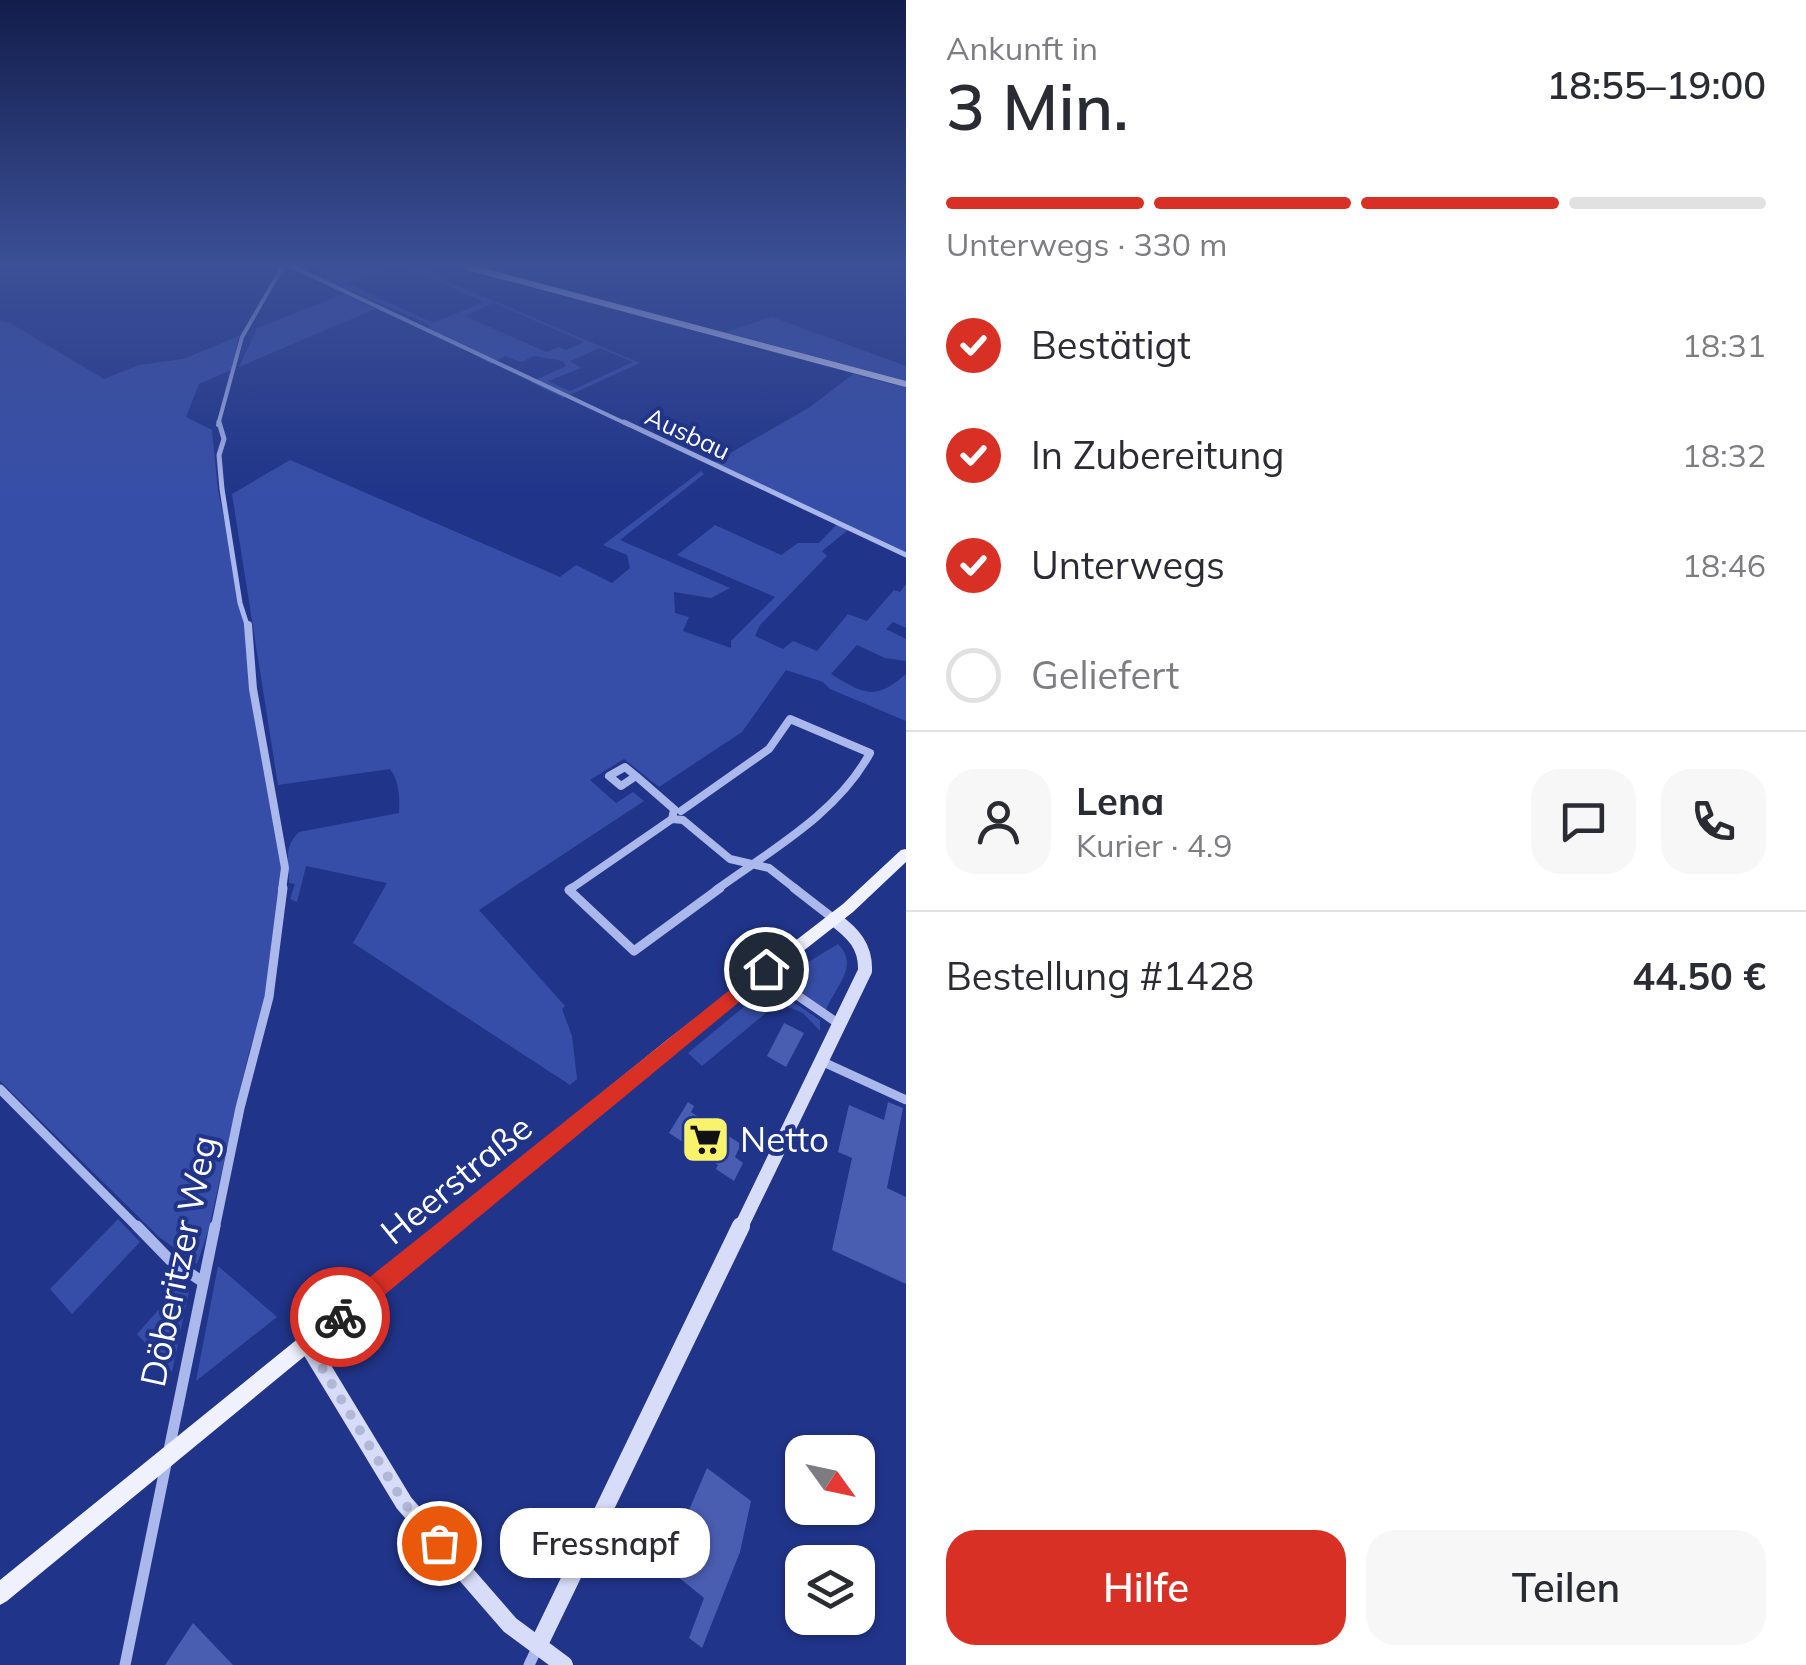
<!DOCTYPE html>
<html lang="de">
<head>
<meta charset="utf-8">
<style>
	:root { --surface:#fff; --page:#f7f7f7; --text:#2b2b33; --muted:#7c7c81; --line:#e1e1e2; --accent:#d93025 }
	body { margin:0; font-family:Mulish,sans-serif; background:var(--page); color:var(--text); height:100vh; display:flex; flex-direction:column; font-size:38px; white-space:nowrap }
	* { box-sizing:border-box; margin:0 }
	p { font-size:32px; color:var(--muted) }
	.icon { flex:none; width:55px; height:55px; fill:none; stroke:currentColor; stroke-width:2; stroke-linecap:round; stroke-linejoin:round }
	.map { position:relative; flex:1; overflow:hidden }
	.sheet { display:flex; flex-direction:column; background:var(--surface); width:900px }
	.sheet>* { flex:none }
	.needle { width:65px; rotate:123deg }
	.tools { position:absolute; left:785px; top:1435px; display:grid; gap:20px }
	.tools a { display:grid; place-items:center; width:90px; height:90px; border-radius:20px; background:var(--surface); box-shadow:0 2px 8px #0004; font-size:50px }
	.pin { position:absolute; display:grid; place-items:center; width:85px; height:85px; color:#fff; margin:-42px; border:5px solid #fff; border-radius:50%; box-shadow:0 2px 10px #0007 }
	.courier { position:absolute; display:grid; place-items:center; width:100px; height:100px; margin:-50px; border:8px solid #d93025; border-radius:50%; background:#fff; color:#222; box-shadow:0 2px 12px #0007 }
	.bubble { position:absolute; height:70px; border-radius:30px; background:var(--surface); box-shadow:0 2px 8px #0004; font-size:32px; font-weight:600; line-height:70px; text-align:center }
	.headline em { font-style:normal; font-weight:600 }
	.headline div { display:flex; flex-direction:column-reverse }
	.headline { display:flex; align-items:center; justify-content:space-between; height:170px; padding:0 40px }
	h1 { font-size:65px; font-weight:600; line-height:75px }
	.bar { display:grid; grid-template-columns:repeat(4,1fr); gap:15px 10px; align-content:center; height:120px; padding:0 40px }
	.bar i { height:12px; border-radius:8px; background:var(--line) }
	.bar .current { background:var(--accent) }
	.bar p { grid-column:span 4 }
	.line { display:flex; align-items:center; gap:25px; padding:0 40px; border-top:2px solid var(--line) }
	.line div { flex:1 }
	.round { display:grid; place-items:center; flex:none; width:105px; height:105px; border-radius:30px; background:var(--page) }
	ol { padding:0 40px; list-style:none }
	li { display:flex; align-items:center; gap:30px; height:110px }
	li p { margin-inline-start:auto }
	li .icon { padding:10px; border-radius:50%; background:var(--accent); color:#fff; stroke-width:4 }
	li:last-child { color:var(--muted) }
	li i { width:55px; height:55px; border:5px solid var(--line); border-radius:50% }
	.button { display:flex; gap:20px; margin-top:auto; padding:20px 40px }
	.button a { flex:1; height:115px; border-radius:30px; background:var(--accent); color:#fff; font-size:40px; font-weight:600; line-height:115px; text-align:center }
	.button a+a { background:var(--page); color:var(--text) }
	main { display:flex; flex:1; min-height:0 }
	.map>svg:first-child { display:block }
	.green { fill:#374ea8; fill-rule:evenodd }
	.building { fill:#495db1 }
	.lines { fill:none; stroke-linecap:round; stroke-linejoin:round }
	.street-far4 { stroke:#abb8eb; stroke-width:4 }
	.street-far3 { stroke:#abb8eb; stroke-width:5 }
	.street-far2 { stroke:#abb8eb; stroke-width:8 }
	.street-far1 { stroke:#abb8eb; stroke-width:9 }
	.street { stroke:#abb8eb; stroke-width:11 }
	.secondary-far2 { stroke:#d7ddf8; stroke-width:6 }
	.secondary-far1 { stroke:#d7ddf8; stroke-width:14 }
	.secondary { stroke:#d7ddf8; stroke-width:18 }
	.primary { fill:#eff2fe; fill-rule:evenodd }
	.route { fill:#d93025 }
	.done { stroke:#b1b8d6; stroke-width:10; stroke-dasharray:0 18 }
	.labels { text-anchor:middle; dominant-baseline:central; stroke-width:8; stroke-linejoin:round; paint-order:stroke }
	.far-street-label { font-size:25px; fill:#fff; stroke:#203489 }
	.near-poi-label { font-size:35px; fill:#fff; stroke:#203489; text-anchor:start }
	.near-street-label { font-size:35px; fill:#fff; stroke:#203489 }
</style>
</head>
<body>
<main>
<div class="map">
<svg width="906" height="1665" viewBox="0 0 906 1665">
	<rect width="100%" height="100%" fill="#203489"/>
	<!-- green -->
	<path class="green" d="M 330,266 L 350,274 L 345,266 L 388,266 L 347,283 L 433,323 L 484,302 L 404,266 L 411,266 L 640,363 L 563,398 L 531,382 L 566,366 L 563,361 L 534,356 L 521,362 L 505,356 L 491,364 L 428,328 L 430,326 L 422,321 L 322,279 L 327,276 L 315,267 ZM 494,303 L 584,342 L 566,350 L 559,347 L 546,352 L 465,316 ZM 600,348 L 633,362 L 570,391 L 548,381 L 581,368 L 570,361 Z
		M 344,294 L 375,309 L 239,367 L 257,328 Z
		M 772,317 L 906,366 L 906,381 L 725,332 Z
		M 0,321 L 10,323 L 104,379 L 139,365 L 183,359 L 239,336 L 231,370 L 199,384 L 186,417 L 212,430 L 218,490 L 246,625 L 282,873 L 267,996 L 249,1052 L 208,1232 L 197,1264 L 159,1237 L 0,1081 Z
		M 853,374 L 906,388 L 906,553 L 713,463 L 810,407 Z
		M 290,460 L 560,577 L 576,565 L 612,583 L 630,568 L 627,555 L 603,545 L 701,471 L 704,474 L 620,540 L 730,588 L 711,598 L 674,592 L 675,613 L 689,617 L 683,631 L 731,648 L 731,641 L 775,597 L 677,555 L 715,525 L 781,555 L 798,543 L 819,543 L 837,524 L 848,530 L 822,551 L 827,556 L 760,625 L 755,636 L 783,649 L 793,641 L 817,651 L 848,614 L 867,621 L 894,590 L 900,592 L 906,584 L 906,628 L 893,622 L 886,629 L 906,639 L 906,661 L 885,658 L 857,645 L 831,674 C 863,694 876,701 906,674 L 906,721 L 830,689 L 823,682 L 786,670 L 742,732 L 659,787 L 624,759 L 590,780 L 616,803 L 633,792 L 644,801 L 479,910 L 565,1006 L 562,1009 L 572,1036 L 577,1079 L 570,1085 L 353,943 L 387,883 L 306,866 L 297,902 L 290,899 L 295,884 L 289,883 C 289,861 283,847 299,832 L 399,813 C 400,798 399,780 390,769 L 278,785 L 232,494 Z
		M 838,944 C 860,966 835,987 826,1010 L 782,978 Z
		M 769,986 L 820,1020 L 820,1031 L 803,1013 L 778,1003 L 702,1066 L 688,1053 Z
		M 118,1219 L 140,1242 L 72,1314 L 50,1289 Z
		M 218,1266 L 277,1317 L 196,1381 Z
		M 185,1287 L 189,1291 L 172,1372 L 137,1334 L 177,1289 Z"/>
	<!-- building -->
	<path class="building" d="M 784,1023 L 804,1033 L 786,1067 L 767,1056 Z
		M 688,1102 L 694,1106 L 691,1112 L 741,1144 L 735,1157 L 743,1163 L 734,1181 L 716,1169 L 718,1165 L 669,1133 Z
		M 888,1102 L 903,1108 L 887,1188 L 906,1197 L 906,1284 L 832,1250 L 852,1158 L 838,1152 L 849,1105 L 884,1120 Z
		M 707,1468 L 751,1501 L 740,1552 L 702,1648 L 689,1638 L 704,1598 L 665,1566 Z
		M 193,1623 L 233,1665 L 165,1665 Z"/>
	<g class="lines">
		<!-- street-far4 -->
		<path class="street-far4" d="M 291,266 L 629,425
			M 218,425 L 242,337 L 283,266"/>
		<!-- street-far3 -->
		<path class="street-far3" d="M 219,422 L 224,439 L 219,455 L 222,489 L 240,603 L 248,628
			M 624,422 L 906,555"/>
		<!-- street-far2 -->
		<path class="street-far2" d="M 248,625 L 253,689 L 285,868 L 282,890
			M 625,767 L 636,776 L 621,786 L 609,776 Z
			M 636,776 L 675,810
			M 674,810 L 672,819 L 683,820 L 730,859 L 769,868 L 797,890
			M 681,811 L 769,749 L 790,719 L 870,753 C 837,814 771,850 716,890
			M 569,890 L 672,819"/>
		<!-- street-far1 -->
		<path class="street-far1" d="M 572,888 L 569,890 L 634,951 L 720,888
			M 794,888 L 834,919
			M 765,973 L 839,1024
			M 821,1061 L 906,1100
			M 0,1089 L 139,1229
			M 215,1229 L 240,1108 L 269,997 L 283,888"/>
		<!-- street -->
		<path class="street" d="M 137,1226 L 170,1260 L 203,1282
			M 169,1450 L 215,1226
			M 125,1665 L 166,1464
			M 529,1665 L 538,1646"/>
		<!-- secondary-far2 -->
		<path class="secondary-far2" d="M 464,266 L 906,384"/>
		<!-- secondary-far1 -->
		<path class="secondary-far1" d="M 740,1229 L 865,971 C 866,946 853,933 834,919"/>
		<!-- secondary -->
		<path class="secondary" d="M 307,1343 L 404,1503 L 510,1625 L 564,1665
			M 538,1646 L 741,1226"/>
		<!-- primary -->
		<path class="primary" d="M 906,849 L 906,862 L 853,912 L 677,1050 L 7,1601 L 0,1605 L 0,1580 L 667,1040 L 843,904 L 901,850 Z"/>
	</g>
	<!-- sky -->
	<linearGradient id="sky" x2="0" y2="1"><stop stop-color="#121d4b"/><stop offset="0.53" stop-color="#3c5097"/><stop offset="1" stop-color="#3c5097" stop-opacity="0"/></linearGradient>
	<rect width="906" height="500" fill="url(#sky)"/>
	<!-- route -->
	<path class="route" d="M 766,961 L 773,963 L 773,974 L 348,1325 L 340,1328 L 331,1325 L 328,1317 L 331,1308 Z"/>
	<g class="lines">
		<!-- done -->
		<path class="done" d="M 340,1317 L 307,1343 L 404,1503 L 439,1543"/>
	</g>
	<!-- icons -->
	<defs>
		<symbol id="supermarket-square" viewBox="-11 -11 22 22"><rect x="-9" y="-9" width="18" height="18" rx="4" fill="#f8f26c" stroke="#203489"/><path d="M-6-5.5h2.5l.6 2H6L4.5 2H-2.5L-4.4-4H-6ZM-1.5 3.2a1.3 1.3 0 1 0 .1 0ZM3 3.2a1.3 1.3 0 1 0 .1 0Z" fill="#111"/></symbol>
	</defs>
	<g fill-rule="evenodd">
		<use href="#supermarket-square" x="678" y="1112" width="55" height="55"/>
	</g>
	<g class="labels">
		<!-- far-street labels -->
		<g class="far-street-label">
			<text transform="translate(688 433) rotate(25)">Ausbau</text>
		</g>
		<!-- near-poi labels -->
		<g class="near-poi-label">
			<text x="740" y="1139">Netto</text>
		</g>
		<!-- near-street labels -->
		<g class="near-street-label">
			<text transform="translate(456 1179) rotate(-39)">Heerstraße</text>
			<text transform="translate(178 1261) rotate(-78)">Döberitzer Weg</text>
		</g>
	</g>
</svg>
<div class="tools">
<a><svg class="needle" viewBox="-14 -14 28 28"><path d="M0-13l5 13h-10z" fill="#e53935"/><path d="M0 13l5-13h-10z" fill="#7c7c81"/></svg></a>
<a><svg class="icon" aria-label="layers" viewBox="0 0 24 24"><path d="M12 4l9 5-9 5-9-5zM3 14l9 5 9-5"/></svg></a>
</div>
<div class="pin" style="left:439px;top:1543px;background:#ea580c"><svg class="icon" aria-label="bag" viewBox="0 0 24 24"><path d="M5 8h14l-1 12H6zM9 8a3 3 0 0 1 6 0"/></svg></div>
<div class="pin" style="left:766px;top:969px;background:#1f2937"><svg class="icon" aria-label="home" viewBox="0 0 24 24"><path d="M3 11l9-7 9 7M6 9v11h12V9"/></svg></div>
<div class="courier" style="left:340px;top:1317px"><svg class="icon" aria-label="bike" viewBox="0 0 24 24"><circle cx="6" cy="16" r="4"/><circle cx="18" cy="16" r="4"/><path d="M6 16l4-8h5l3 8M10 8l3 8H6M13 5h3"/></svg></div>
<div class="bubble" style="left:500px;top:1508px;width:210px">Fressnapf</div>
</div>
<section class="sheet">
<div class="headline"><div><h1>3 Min.</h1><p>Ankunft in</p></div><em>18:55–19:00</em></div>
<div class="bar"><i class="current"></i><i class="current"></i><i class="current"></i><i></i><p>Unterwegs · 330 m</p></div>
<ol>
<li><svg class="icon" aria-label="check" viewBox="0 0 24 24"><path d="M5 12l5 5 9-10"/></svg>Bestätigt<p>18:31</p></li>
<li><svg class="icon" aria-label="check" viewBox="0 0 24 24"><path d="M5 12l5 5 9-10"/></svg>In Zubereitung<p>18:32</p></li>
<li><svg class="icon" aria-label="check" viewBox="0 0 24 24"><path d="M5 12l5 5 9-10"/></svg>Unterwegs<p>18:46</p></li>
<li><i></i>Geliefert</li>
</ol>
<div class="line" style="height:180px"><a class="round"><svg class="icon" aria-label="person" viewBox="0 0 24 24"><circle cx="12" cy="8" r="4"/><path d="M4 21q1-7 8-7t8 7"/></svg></a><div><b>Lena</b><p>Kurier · 4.9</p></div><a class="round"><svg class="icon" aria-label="chat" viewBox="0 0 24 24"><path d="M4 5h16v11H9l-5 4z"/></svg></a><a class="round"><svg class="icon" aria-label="phone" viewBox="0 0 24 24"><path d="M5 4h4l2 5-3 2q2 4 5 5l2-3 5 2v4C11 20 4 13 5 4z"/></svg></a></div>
<div class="line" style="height:130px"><div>Bestellung #1428</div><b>44.50 €</b></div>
<div class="button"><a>Hilfe</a><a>Teilen</a></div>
</section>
</main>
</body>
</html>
